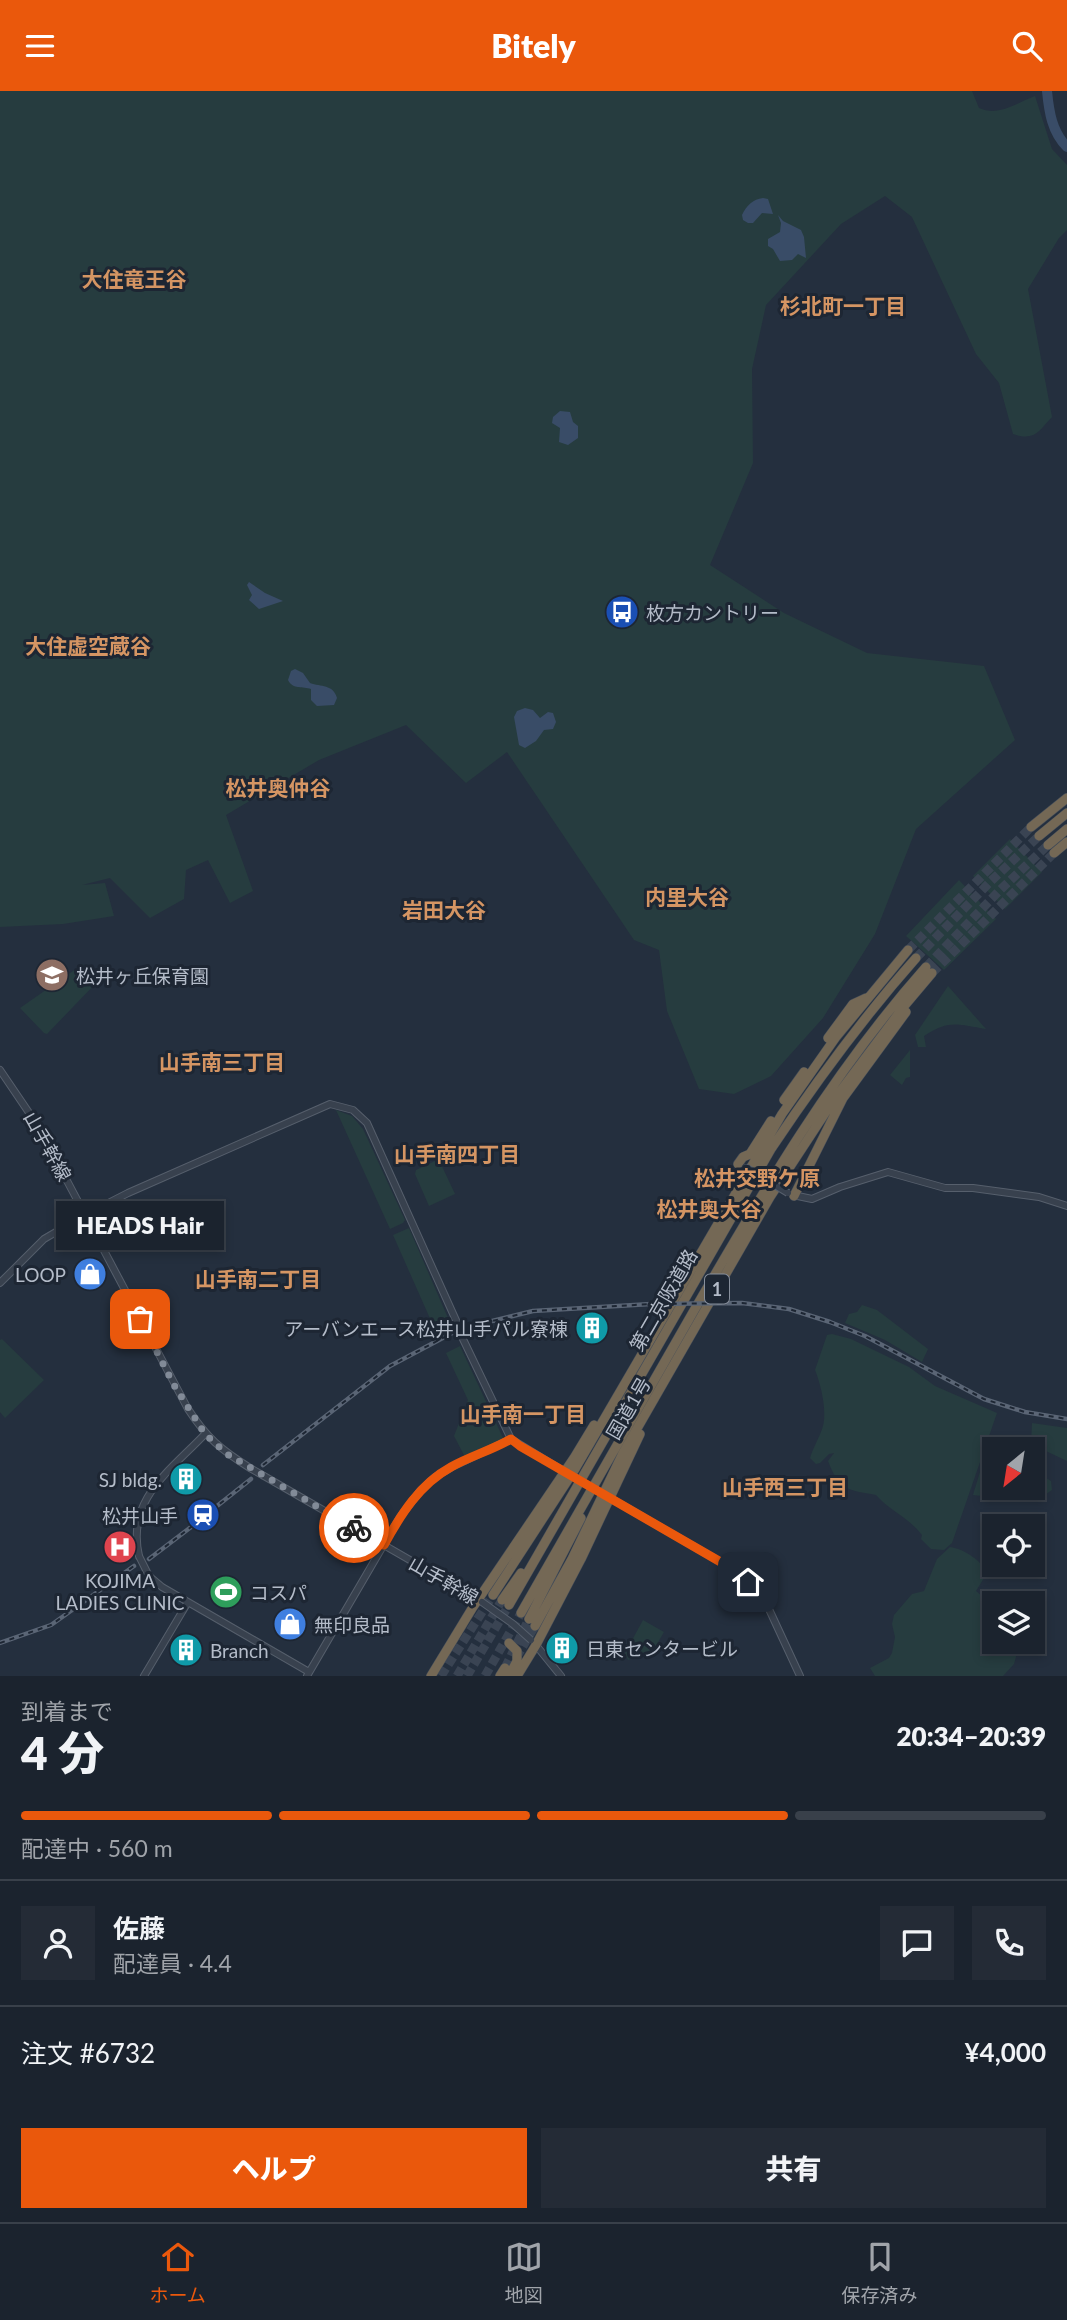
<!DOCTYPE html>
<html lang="ja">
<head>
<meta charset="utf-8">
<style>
	:root { --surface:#1b232e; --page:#242b36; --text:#f1f3f6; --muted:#a0a4aa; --line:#39404a; --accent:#ea580c }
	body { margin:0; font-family:Lato,"Noto Sans JP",sans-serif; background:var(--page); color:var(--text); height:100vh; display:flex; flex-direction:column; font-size:26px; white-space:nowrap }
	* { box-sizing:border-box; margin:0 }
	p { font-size:23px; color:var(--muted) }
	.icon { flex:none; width:38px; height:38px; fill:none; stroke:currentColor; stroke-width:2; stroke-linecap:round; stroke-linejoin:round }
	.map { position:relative; height:1585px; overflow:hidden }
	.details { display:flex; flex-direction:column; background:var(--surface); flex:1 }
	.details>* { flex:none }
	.needle { width:46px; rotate:210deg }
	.tools { position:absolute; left:982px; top:1346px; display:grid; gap:14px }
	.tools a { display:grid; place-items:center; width:63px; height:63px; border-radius:0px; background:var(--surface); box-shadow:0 4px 10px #0003,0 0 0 2px var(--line); font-size:35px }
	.pin { position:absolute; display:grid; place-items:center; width:60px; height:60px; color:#fff; margin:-30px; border-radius:14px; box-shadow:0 4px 10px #0006 }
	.courier { position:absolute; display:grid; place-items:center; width:70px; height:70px; margin:-35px; border:5px solid #ea580c; border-radius:50%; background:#fff; color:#222; box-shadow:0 2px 9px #0007 }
	.bubble { position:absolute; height:49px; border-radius:0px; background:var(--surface); box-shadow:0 4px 10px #0003,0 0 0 2px var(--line); font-size:23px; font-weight:800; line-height:49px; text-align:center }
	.overview em { font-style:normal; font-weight:800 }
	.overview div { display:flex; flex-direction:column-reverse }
	.overview { display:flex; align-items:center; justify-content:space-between; height:119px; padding:0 21px }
	h1 { font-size:46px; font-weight:800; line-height:52px }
	.bar { display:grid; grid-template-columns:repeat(4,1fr); gap:10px 7px; align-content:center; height:84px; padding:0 21px }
	.bar i { height:9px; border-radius:5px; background:var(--line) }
	.bar .selected { background:var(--accent) }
	.bar p { grid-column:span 4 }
	.line { display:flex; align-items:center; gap:18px; padding:0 21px; border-top:2px solid var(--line) }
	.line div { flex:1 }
	.round { display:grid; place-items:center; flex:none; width:74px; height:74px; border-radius:0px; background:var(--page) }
	.primary-button { display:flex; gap:14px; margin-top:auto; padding:14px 21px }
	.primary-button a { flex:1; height:80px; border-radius:0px; background:var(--accent); color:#fff; font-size:28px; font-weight:800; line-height:80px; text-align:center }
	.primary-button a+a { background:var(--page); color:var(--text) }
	header { display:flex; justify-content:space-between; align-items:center; height:91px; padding:0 21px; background:var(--accent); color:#fff; font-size:32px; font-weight:800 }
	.tabs { display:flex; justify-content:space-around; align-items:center; height:98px; border-top:2px solid var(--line); background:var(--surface); font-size:19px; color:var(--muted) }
	.tabs a { display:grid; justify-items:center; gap:4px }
	.tabs .selected { color:var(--accent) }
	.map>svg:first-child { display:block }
	.green { fill:#263c3f }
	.water { fill:#394c67 }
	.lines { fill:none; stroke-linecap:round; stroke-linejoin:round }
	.river { stroke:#394c67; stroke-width:10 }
	.highway-tunnel { stroke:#3a4453; stroke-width:9; stroke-dasharray:9 4.5; stroke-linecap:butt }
	.minor-casing { stroke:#565f6c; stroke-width:8 }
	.highway-casing { stroke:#434c59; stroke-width:10 }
	.minor { stroke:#38414e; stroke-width:6 }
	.highway { stroke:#746855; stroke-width:9 }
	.rail-casing { stroke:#5a6575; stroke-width:4.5 }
	.rail { stroke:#1d2633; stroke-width:2; stroke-dasharray:5; stroke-linecap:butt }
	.minor-bridge-casing { stroke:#565f6c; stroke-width:8; stroke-linecap:butt }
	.minor-bridge { stroke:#38414e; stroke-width:6 }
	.done { stroke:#828b98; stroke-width:7; stroke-dasharray:0 12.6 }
	.route { stroke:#ea580c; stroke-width:9 }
	.labels { text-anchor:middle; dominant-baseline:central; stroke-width:6; stroke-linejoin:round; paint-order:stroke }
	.shield { fill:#1d2633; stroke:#878f9c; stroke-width:2 }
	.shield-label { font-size:18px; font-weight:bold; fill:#b4bcc9 }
	.poi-label { font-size:19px; fill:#b4bcc9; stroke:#1d2633; text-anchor:start }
	.street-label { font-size:19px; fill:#b4bcc9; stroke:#1d2633 }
	.neighbourhood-label { font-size:21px; font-weight:bold; fill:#d59563; stroke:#1d2633 }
</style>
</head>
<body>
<header><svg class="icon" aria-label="menu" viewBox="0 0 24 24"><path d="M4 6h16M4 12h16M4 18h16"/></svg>Bitely<svg class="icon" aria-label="search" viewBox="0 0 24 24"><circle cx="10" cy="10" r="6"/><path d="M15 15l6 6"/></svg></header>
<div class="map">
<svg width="1067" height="1585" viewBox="0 0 1067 1585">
	<rect width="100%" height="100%" fill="#242f3e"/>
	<!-- green -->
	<path class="green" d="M 0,0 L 972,0 L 979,17 C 999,26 1016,12 1035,5 L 1052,58 L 1067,74 L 1067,139 L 1059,147 L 1028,198 L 1052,326 C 1038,341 1035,350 1013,343 L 999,292 L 976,263 L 912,126 L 885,105 L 841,133 L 766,214 L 752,278 L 753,372 L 710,474 L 784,522 L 867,562 L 984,575 L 1015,649 L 916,738 L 875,843 L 823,927 L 771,985 L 734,1003 L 699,998 L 667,920 L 659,859 L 634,849 L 507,661 L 466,692 L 406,634 L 319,669 L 226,724 L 253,800 L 230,812 L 208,769 L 186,779 L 184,808 L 150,827 L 110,787 L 82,794 L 105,792 L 114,825 L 63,833 L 0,836 Z
		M 1010,748 L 1042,781 L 1005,818 L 973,785 Z
		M 959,789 L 996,828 L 944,879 L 906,845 Z
		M 83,873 L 97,886 L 98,890 L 47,943 L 44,942 L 20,917 Z
		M 948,895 L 986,938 C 958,934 950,928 924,945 L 926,956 L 918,956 L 915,944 Z
		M 910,959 L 910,986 L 906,987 L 902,994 L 890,984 Z
		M 336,1019 L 352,1025 L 363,1038 L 405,1129 L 403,1132 L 390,1138 Z
		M 437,1069 L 440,1071 L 455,1103 L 429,1115 L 415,1083 L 416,1079 Z
		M 409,1137 L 451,1234 L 436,1241 L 393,1144 Z
		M 862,1214 L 877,1219 L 928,1258 L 922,1271 L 885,1249 L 845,1232 L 849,1223 L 857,1221 Z
		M 832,1243 L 851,1248 L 909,1276 L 935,1295 L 997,1322 L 952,1452 L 944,1459 L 931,1458 L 921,1448 L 922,1444 C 908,1426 890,1420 876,1404 C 848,1399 839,1399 828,1370 L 834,1362 L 829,1363 L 820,1372 L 816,1373 L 810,1367 C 813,1356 820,1346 823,1335 C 827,1319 821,1294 815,1279 L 827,1244 Z
		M 2,1248 L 44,1289 L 5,1327 L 0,1321 L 0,1249 Z
		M 460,1255 L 504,1349 L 465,1366 L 454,1345 L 468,1309 L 446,1262 Z
		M 1032,1332 L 1067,1337 L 1067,1370 L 1031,1353 Z
		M 986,1361 L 994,1363 L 994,1369 L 989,1369 L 989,1382 L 994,1383 L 994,1396 L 1032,1396 L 1033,1386 L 1046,1387 L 1051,1390 L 1052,1399 L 1034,1411 L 973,1404 Z
		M 950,1456 C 964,1458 981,1469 987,1482 L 976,1500 L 989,1511 L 989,1520 L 994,1523 L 994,1550 L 1020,1551 L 1014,1573 L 1003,1585 L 875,1585 L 870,1577 L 889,1567 L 892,1562 L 895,1546 L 892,1533 L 894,1524 L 912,1503 L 924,1500 L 937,1468 Z
		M 643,1529 L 664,1541 L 654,1558 L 628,1569 L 625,1562 Z"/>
	<!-- water -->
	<path class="water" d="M 763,107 L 768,108 L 773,123 L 762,122 L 753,132 L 748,132 L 743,129 L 742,124 C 746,115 753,108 763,107 Z
		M 778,124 L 783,130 L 801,139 L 804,146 L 806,167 L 798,163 L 792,169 L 780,170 L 773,158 L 768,155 L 768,148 L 780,141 L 781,132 Z
		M 560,320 L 570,321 L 573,331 L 578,335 L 578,347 L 568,354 L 559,351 L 560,337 L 552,332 L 553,326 Z
		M 249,491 L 265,502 L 283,510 L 259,518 L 249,509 L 252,504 L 247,494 Z
		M 295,578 L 303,582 L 310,592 C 321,596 333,593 337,607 L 334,614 L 317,615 L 311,609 L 311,598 C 303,595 293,599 288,589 L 291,580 Z
		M 525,617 L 533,619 L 540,627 L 548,621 L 553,622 L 556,631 L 553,638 L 544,639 L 536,650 L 525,657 L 519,654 L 514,626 L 517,620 Z"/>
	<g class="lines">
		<!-- river -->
		<path class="river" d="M 1047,0 C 1049,21 1052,41 1067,56"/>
		<!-- highway-tunnel -->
		<path class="highway-tunnel" d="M 908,859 L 1031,736
			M 916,867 L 991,790 L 1039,745
			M 926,876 L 1000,799 L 1048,754
			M 932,882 L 1054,762
			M 516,1567 L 535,1535
			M 505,1577 L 529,1528
			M 441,1585 L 493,1504
			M 457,1585 L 502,1509
			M 467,1585 L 509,1514
			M 485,1585 L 521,1522"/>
		<defs>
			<path id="minor" d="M 0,979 L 38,1035 L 188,1318 C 207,1347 220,1358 250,1377
				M 793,1104 L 812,1108 L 840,1096 L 888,1081 L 945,1097 L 973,1097 L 1039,1106 L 1067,1115
				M 0,1192 L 44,1148 L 85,1124 L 128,1102 L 330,1013 L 353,1019 L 367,1032 L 459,1236
				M 462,1246 L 511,1348 L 560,1378
				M 264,1385 L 481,1510
				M 617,1411 L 731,1477 L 749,1491 L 768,1516 L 800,1585
				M 139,1465 C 126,1408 170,1380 205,1343
				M 149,1485 L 162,1496 L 309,1581
				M 535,1553 L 561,1585
				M 144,1585 L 188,1511
				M 307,1585 L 400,1426 L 420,1400 L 435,1386 L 452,1376 L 511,1348"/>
			<path id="highway" d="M 1031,736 L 1067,707
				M 1039,745 L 1067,722
				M 1048,754 L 1067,738
				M 1054,762 L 1067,751
				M 828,947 L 853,913 L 866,907
				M 784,1009 L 804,981
				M 738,1073 L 743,1066 L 750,1063 L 771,1030
				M 794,1105 L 843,1007 L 906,921
				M 493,1504 L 575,1378 L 782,1023 L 836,946 L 908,859
				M 502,1509 L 521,1482
				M 509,1514 L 771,1058 C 817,989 861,929 916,867
				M 521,1522 C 578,1422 635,1322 692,1223 C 763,1100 832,982 926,876
				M 529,1528 L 581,1427
				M 535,1535 L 572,1468 L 623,1362 L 770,1106 L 833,1010 L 905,914 L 932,882
				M 431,1585 L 473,1516 L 574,1367 L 594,1334
				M 500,1585 L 505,1577
				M 509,1585 L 517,1570 L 517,1560 L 509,1552
				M 517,1585 L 536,1554 L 581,1468 L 640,1343"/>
		</defs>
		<!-- minor casing -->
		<use href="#minor" class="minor-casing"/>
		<!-- highway casing -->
		<use href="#highway" class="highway-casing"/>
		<!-- minor -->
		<use href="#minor" class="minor"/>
		<!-- highway -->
		<use href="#highway" class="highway"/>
		<defs>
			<path id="rail" d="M 464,1237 L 533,1220 L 651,1213 L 742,1212 L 789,1218 L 830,1231 L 865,1245 L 984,1308 L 1025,1321 L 1067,1328
				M 263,1374 L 390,1275 L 454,1241
				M 212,1419 L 251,1388
				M 149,1468 L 195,1433
				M 0,1552 L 51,1534 L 134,1475"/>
		</defs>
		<!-- rail casing -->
		<use href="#rail" class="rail-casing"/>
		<!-- rail -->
		<use href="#rail" class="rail"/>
		<defs>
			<path id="minor-bridge" d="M 745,1076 L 788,1102
				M 459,1236 L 462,1246
				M 250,1377 L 264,1385
				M 560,1378 L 617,1411
				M 139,1465 L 149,1485
				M 482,1511 L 513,1533 L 531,1549"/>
		</defs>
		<!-- minor-bridge casing -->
		<use href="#minor-bridge" class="minor-bridge-casing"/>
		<!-- minor-bridge -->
		<use href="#minor-bridge" class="minor-bridge"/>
	</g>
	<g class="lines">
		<!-- done -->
		<path class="done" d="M 140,1228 L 174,1294 L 205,1343 L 227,1363 L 354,1437"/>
		<!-- route -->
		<path class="route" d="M 354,1437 L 384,1454 C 401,1423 420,1393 451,1376 C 471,1365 492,1359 511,1348 L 520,1355 L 731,1477 L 748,1491"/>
	</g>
	<!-- icons -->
	<defs>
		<symbol id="bus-disc" viewBox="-11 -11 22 22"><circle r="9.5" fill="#1a4fb4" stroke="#1d2633"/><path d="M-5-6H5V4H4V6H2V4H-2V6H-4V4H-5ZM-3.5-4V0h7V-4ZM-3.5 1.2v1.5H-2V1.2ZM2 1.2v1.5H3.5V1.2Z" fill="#fff"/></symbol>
		<symbol id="school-disc" viewBox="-11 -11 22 22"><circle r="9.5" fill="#8d6e63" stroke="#1d2633"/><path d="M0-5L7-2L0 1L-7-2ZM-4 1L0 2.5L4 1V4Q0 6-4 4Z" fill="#fff"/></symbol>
		<symbol id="shop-disc" viewBox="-11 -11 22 22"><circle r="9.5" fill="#3f7fe0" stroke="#1d2633"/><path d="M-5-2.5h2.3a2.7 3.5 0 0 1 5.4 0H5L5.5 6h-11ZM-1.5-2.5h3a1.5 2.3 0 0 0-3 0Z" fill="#fff"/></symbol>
		<symbol id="building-disc" viewBox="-11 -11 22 22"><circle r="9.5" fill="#0f9aa8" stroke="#1d2633"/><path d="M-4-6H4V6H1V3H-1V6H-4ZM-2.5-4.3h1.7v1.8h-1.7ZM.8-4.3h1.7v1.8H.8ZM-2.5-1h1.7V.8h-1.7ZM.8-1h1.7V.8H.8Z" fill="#fff"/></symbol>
		<symbol id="station-disc" viewBox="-11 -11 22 22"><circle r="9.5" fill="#1a4fb4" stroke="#1d2633"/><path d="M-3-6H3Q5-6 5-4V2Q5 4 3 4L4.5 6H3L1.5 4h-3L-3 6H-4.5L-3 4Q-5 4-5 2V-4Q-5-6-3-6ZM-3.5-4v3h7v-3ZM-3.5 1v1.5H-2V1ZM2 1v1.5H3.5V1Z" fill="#fff"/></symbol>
		<symbol id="hospital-disc" viewBox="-11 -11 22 22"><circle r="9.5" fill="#e0444e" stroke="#1d2633"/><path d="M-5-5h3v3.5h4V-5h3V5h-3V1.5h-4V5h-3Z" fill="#fff"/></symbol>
		<symbol id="stadium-disc" viewBox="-11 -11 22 22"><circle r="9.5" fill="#2e9e5b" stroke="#1d2633"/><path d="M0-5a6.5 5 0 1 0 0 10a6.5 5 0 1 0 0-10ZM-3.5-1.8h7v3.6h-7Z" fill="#fff"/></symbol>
	</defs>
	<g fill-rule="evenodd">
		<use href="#bus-disc" x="603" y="502" width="38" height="38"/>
		<use href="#school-disc" x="33" y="865" width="38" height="38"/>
		<use href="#shop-disc" x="71" y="1164" width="38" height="38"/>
		<use href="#building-disc" x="573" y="1218" width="38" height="38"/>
		<use href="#building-disc" x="167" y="1369" width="38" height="38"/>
		<use href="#station-disc" x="184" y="1405" width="38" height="38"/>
		<use href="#hospital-disc" x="101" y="1437" width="38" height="38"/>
		<use href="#stadium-disc" x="207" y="1482" width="38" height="38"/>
		<use href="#shop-disc" x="271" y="1514" width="38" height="38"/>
		<use href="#building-disc" x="543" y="1538" width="38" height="38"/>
		<use href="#building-disc" x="167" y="1540" width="38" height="38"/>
	</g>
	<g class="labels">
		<!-- shield labels -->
		<rect class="shield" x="705" y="1183.5" width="24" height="29" rx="5"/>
		<g class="shield-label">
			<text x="717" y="1198">1</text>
		</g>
		<!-- poi labels -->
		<g class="poi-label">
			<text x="646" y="521">枚方カントリー</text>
			<text x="76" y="884">松井ヶ丘保育園</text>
			<text x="66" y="1183" text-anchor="end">LOOP</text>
			<text x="568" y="1237" text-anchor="end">アーバンエース松井山手パル寮棟</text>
			<text x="162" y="1388" text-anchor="end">SJ bldg.</text>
			<text x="178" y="1424" text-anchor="end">松井山手</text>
			<text x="120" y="1489" text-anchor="middle">KOJIMA<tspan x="120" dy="22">LADIES CLINIC</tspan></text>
			<text x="250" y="1501">コスパ</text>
			<text x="314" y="1533">無印良品</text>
			<text x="586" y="1557">日東センタービル</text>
			<text x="210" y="1559">Branch</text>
		</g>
		<!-- street labels -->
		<g class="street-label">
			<text transform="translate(48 1055) rotate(61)">山手幹線</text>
			<text transform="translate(663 1209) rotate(-60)">第二京阪道路</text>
			<text transform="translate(628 1317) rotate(-60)">国道1号</text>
			<text transform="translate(444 1489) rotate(30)">山手幹線</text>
		</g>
		<!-- neighbourhood labels -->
		<g class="neighbourhood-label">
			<text x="134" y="187">大住竜王谷</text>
			<text x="843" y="214">杉北町一丁目</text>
			<text x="88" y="554">大住虚空蔵谷</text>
			<text x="278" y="696">松井奥仲谷</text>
			<text x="687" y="805">内里大谷</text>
			<text x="444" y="818">岩田大谷</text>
			<text x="222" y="970">山手南三丁目</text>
			<text x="457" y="1062">山手南四丁目</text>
			<text x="757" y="1086">松井交野ケ原</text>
			<text x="709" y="1117">松井奥大谷</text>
			<text x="258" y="1187">山手南二丁目</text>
			<text x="523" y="1322">山手南一丁目</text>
			<text x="785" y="1395">山手西三丁目</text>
		</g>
	</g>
</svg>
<div class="tools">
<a><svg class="needle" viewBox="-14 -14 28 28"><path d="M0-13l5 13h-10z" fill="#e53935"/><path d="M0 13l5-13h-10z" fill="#a0a4aa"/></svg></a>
<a><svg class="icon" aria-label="locate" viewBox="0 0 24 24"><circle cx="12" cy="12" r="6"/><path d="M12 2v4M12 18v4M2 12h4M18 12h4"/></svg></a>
<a><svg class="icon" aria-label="layers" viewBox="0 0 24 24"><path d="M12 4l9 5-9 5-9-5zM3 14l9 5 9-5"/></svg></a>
</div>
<div class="pin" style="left:140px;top:1228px;background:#ea580c"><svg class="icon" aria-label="bag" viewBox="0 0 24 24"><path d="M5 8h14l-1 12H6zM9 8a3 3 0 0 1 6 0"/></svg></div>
<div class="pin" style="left:748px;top:1491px;background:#1f2937"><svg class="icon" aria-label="home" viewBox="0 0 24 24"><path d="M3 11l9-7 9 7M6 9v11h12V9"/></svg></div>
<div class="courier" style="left:354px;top:1437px"><svg class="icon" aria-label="bike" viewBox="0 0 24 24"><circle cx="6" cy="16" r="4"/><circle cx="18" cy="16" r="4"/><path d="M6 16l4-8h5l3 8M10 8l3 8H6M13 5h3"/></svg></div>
<div class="bubble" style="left:56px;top:1110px;width:168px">HEADS Hair</div>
</div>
<section class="details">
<div class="overview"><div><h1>4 分</h1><p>到着まで</p></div><em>20:34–20:39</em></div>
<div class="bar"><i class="selected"></i><i class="selected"></i><i class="selected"></i><i></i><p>配達中 · 560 m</p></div>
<div class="line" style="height:126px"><a class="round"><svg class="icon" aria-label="person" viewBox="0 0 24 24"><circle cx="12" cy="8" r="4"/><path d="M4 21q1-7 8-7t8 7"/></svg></a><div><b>佐藤</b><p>配達員 · 4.4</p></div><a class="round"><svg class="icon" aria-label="chat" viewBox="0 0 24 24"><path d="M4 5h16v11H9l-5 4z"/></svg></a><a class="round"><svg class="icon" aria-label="phone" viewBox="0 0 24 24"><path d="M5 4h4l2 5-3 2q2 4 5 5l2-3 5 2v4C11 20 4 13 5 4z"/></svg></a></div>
<div class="line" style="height:91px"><div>注文 #6732</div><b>¥4,000</b></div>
<div class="primary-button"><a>ヘルプ</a><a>共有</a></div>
</section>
<nav class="tabs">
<a class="selected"><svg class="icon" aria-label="home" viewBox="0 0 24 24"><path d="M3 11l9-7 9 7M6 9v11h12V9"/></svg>ホーム</a>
<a><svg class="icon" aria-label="map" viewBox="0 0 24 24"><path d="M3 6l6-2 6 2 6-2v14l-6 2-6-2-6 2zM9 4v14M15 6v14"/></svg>地図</a>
<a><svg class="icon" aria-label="saved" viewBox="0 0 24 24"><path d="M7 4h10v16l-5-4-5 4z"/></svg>保存済み</a>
</nav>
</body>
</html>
